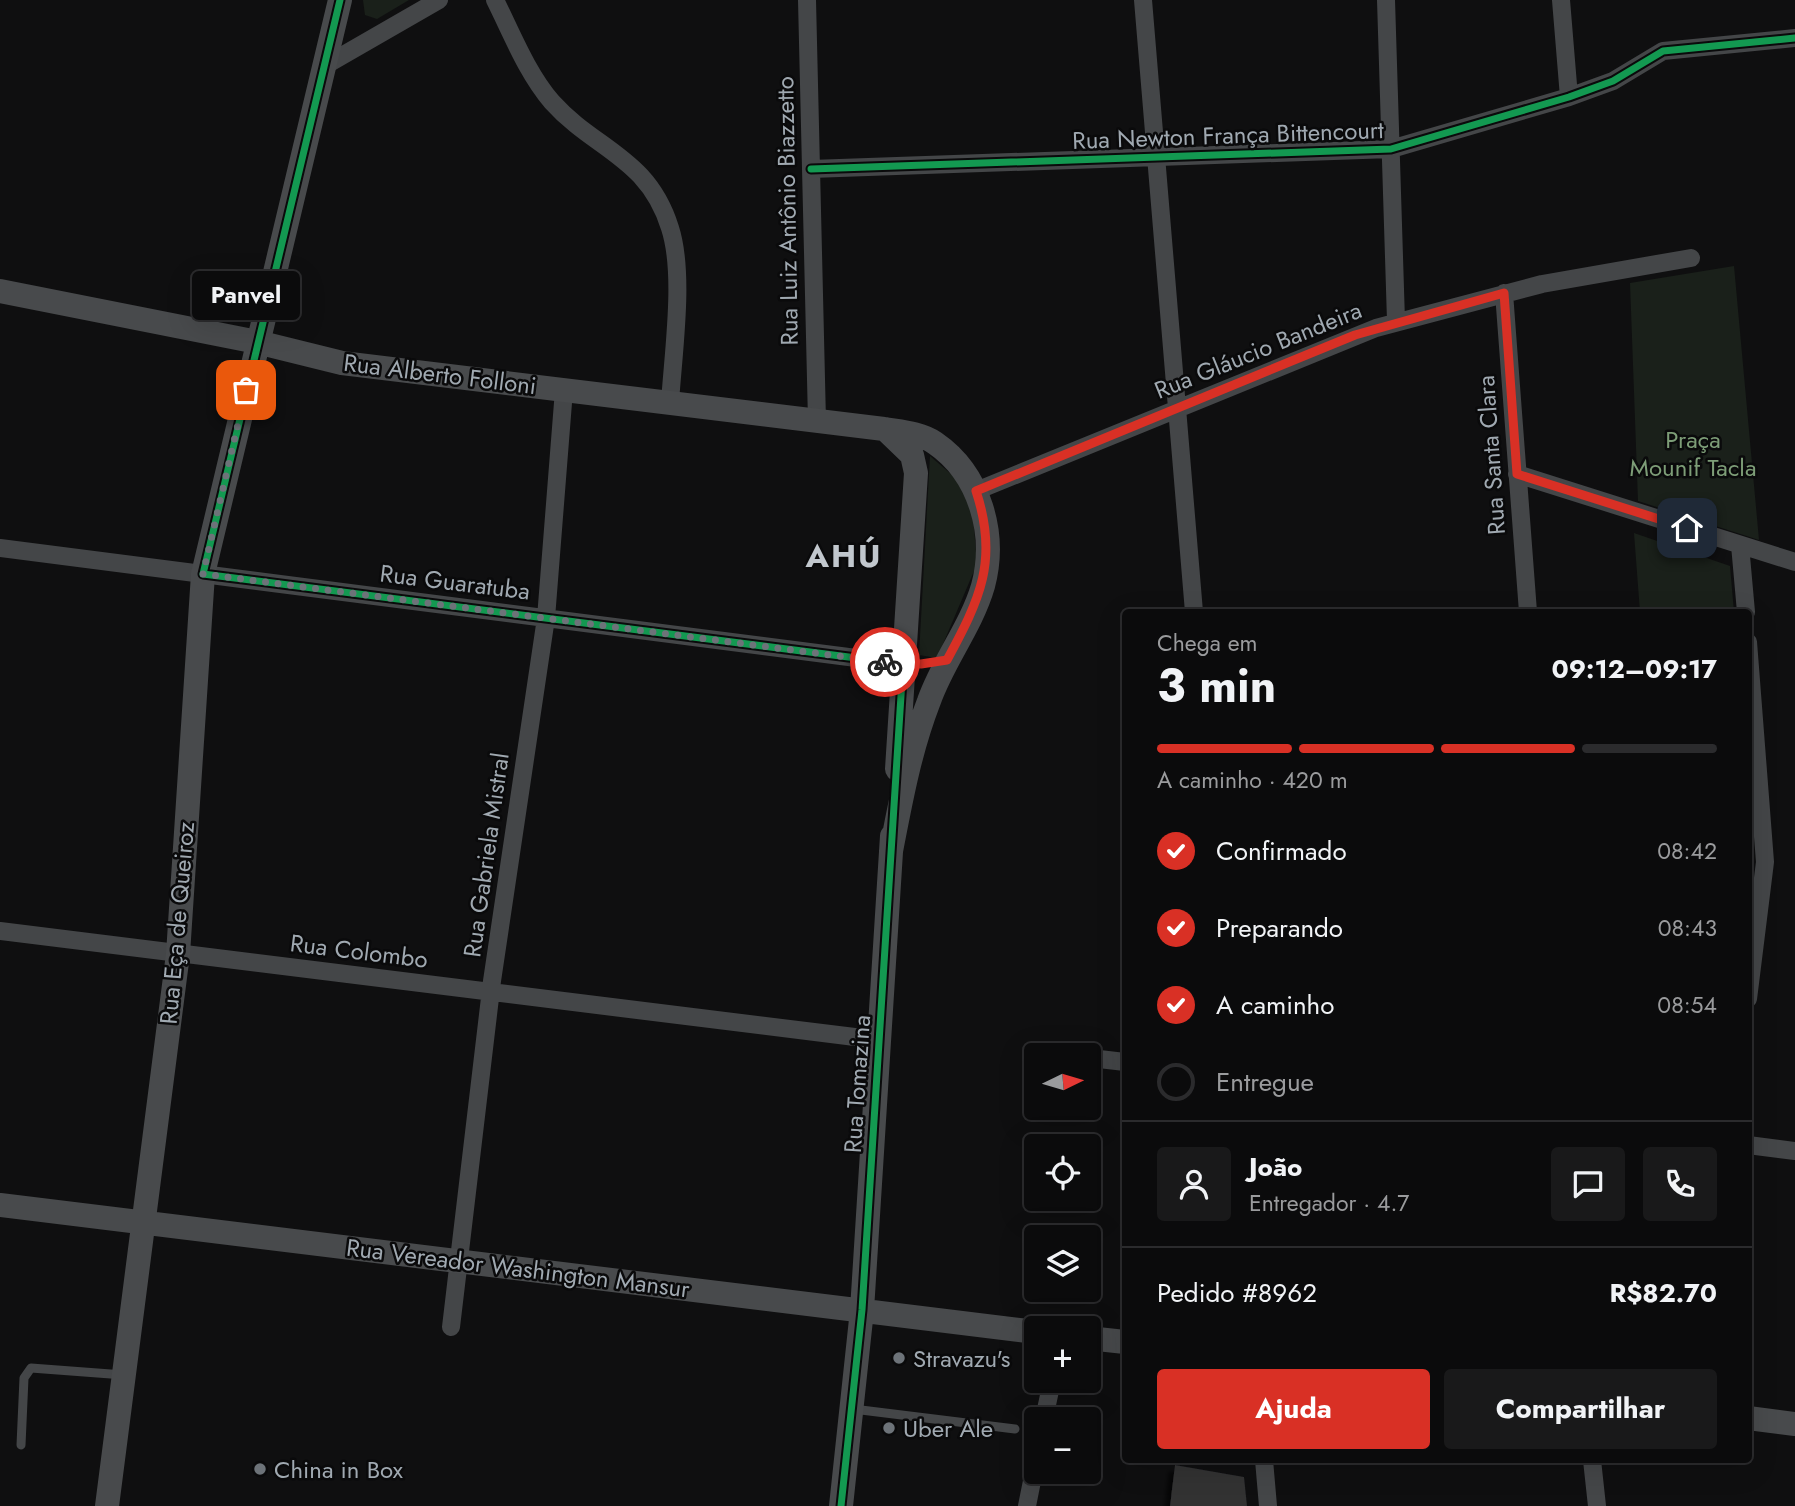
<!DOCTYPE html>
<html lang="pt">
<head>
<meta charset="utf-8">
<style>
	:root { --surface:#0b0b0c; --page:#19191a; --text:#f1f3f6; --muted:#9a9b9d; --line:#2b2b2d; --accent:#d93025 }
	body { margin:0; font-family:Jost,sans-serif; background:var(--page); color:var(--text); height:100vh; display:flex; flex-direction:column; font-size:26px; white-space:nowrap }
	* { box-sizing:border-box; margin:0 }
	p { font-size:23px; color:var(--muted) }
	.icon { flex:none; width:38px; height:38px; fill:none; stroke:currentColor; stroke-width:2; stroke-linecap:round; stroke-linejoin:round }
	.map { position:relative; flex:1; overflow:hidden }
	.side { position:absolute; left:1122px; top:609px; width:630px; height:854px; display:flex; flex-direction:column; background:var(--surface); border-radius:7px; box-shadow:0 7px 28px #0002,0 0 0 2px var(--line) }
	.side>* { flex:none }
	.needle { width:46px; rotate:85deg }
	.controls { position:absolute; left:1024px; top:1043px; display:grid; gap:14px }
	.controls a { display:grid; place-items:center; width:77px; height:77px; border-radius:7px; background:var(--surface); box-shadow:0 7px 28px #0002,0 0 0 2px var(--line); font-size:35px }
	.pin { position:absolute; display:grid; place-items:center; width:60px; height:60px; color:#fff; margin:-30px; border-radius:14px; box-shadow:0 4px 10px #0006 }
	.courier { position:absolute; display:grid; place-items:center; width:70px; height:70px; margin:-35px; border:5px solid #d93025; border-radius:50%; background:#fff; color:#222; box-shadow:0 2px 9px #0007 }
	.bubble { position:absolute; height:49px; border-radius:7px; background:var(--surface); box-shadow:0 7px 28px #0002,0 0 0 2px var(--line); font-size:23px; font-weight:700; line-height:49px; text-align:center }
	.headline em { font-style:normal; font-weight:700 }
	.headline div { display:flex; flex-direction:column-reverse }
	.headline { display:flex; align-items:center; justify-content:space-between; height:119px; padding:0 35px }
	h1 { font-size:46px; font-weight:700; line-height:52px }
	.bar { display:grid; grid-template-columns:repeat(4,1fr); gap:10px 7px; align-content:center; height:84px; padding:0 35px }
	.bar i { height:9px; border-radius:5px; background:var(--line) }
	.bar .on { background:var(--accent) }
	.bar p { grid-column:span 4 }
	.line { display:flex; align-items:center; gap:18px; padding:0 35px; border-top:2px solid var(--line) }
	.line div { flex:1 }
	.round { display:grid; place-items:center; flex:none; width:74px; height:74px; border-radius:7px; background:var(--page) }
	ol { padding:0 35px; list-style:none }
	li { display:flex; align-items:center; gap:21px; height:77px }
	li p { margin-inline-start:auto }
	li .icon { padding:7px; border-radius:50%; background:var(--accent); color:#fff; stroke-width:4 }
	li:last-child { color:var(--muted) }
	li i { width:38px; height:38px; border:4px solid var(--line); border-radius:50% }
	.button { display:flex; gap:14px; margin-top:auto; padding:14px 35px }
	.button a { flex:1; height:80px; border-radius:7px; background:var(--accent); color:#fff; font-size:28px; font-weight:700; line-height:80px; text-align:center }
	.button a+a { background:var(--page); color:var(--text) }
	.map>svg:first-child { display:block }
	.green { fill:#1a201a }
	.building { fill:#303032; filter:url(#shadow) }
	.lines { fill:none; stroke-linecap:round; stroke-linejoin:round }
	.service { stroke:#444648; stroke-width:9 }
	.minor { stroke:#444648; stroke-width:18 }
	.secondary { stroke:#484a4c; stroke-width:24 }
	.cycleway-casing { stroke:#0a0a0b; stroke-width:11 }
	.cycleway { stroke:#139951; stroke-width:7 }
	.done { stroke:#6d7379; stroke-width:7; stroke-dasharray:0 12.6 }
	.route { stroke:#d93025; stroke-width:9 }
	.poi-dot { fill:#6d7379; stroke:#0a0a0b; stroke-width:2.5 }
	.labels { text-anchor:middle; dominant-baseline:central; stroke-width:5; stroke-linejoin:round; paint-order:stroke }
	.street-label { font-size:24px; fill:#a0a9b1; stroke:#0a0a0b }
	.park-label { font-size:24px; fill:#7d9d77; stroke:#0a0a0b }
	.poi-label { font-size:24px; fill:#a0a9b1; stroke:#0a0a0b; text-anchor:start }
	.district-label { font-size:32px; font-weight:bold; letter-spacing:2px; fill:#c1c7cd; stroke:#0a0a0b }
</style>
</head>
<body>
<div class="map">
<svg width="1795" height="1506" viewBox="0 0 1795 1506">
	<defs>
		<filter id="shadow"><feDropShadow dx="-6" dy="6" stdDeviation="2" flood-color="#0009"/></filter>
	</defs>
	<rect width="100%" height="100%" fill="#0f0f10"/>
	<!-- green -->
	<path class="green" d="M 363,0 L 409,0 L 377,19 L 365,15 Z
		M 1734,266 L 1759,540 L 1638,501 L 1630,283 Z
		M 930,456 L 959,481 L 972,504 L 977,564 L 937,658 L 919,655 Z
		M 1634,533 L 1730,566 L 1734,612 L 1640,612 Z"/>
	<!-- building -->
	<path class="building" d="M 1175,1465 L 1244,1477 L 1247,1506 L 1170,1506 Z"/>
	<g class="lines">
		<!-- service -->
		<path class="service" d="M 853,1409 L 1015,1429
			M 21,1445 L 24,1378 L 31,1368 L 124,1375"/>
		<!-- minor -->
		<path class="minor" d="M 495,0 C 512,34 527,73 552,102 C 595,150 648,157 670,228 C 685,274 673,353 670,403
			M 807,0 L 817,421
			M 1143,0 L 1194,612
			M 1386,0 L 1396,321
			M 1561,0 L 1569,97
			M 326,65 L 439,0
			M 811,169 L 1391,149 L 1569,97 L 1613,81 L 1663,51 L 1795,38
			M 1504,293 L 1528,612
			M 1517,474 L 1795,562
			M 976,491 L 1376,328 L 1542,284 L 1691,258
			M 1740,545 L 1746,612
			M 0,548 L 903,664
			M 1748,642 L 1765,862 L 1748,999
			M 0,931 L 879,1040
			M 1099,1059 L 1125,1062
			M 1748,1145 L 1795,1151
			M 451,1327 L 492,981 L 546,618 L 564,390
			M 1044,1419 L 1052,1381
			M 1264,1460 L 1268,1506
			M 1592,1460 L 1597,1506
			M 1027,1506 L 1036,1461"/>
		<!-- secondary -->
		<path class="secondary" d="M 0,291 L 257,342 L 342,363 L 884,429 C 902,432 920,433 935,443 C 980,474 997,534 983,586 C 971,627 943,661 929,701 C 910,750 901,799 891,851
			M 885,429 L 912,455 L 916,473 L 897,769
			M 0,1205 L 1036,1332
			M 1088,1338 L 1125,1342
			M 1748,1418 L 1795,1424
			M 107,1506 L 178,954 L 203,574 L 340,0
			M 841,1506 L 862,1310 L 892,836"/>
		<defs>
			<path id="cycleway" d="M 340,0 L 203,574 L 903,664 L 862,1310 L 841,1506
				M 811,169 L 1391,149 L 1569,97 L 1613,81 L 1663,51 L 1795,38"/>
		</defs>
		<!-- cycleway casing -->
		<use href="#cycleway" class="cycleway-casing"/>
		<!-- cycleway -->
		<use href="#cycleway" class="cycleway"/>
	</g>
	<g class="lines">
		<!-- done -->
		<path class="done" d="M 246,390 L 203,574 L 885,662"/>
		<!-- route -->
		<path class="route" d="M 885,662 L 921,664 L 947,660 C 980,599 999,560 976,491 L 1355,335 L 1504,293 L 1517,474 L 1687,528"/>
	</g>
	<!-- markers -->
	<g class="poi-dot">
		<circle cx="899" cy="1358" r="7"/>
		<circle cx="889" cy="1428" r="7"/>
		<circle cx="260" cy="1469" r="7"/>
	</g>
	<g class="labels">
		<!-- street labels -->
		<g class="street-label">
			<text transform="translate(1228 135) rotate(-2)">Rua Newton França Bittencourt</text>
			<text transform="translate(787 211) rotate(-91)">Rua Luiz Antônio Biazzetto</text>
			<text transform="translate(1258 350) rotate(-22)">Rua Gláucio Bandeira</text>
			<text transform="translate(440 374) rotate(7)">Rua Alberto Folloni</text>
			<text transform="translate(1491 455) rotate(-94)">Rua Santa Clara</text>
			<text transform="translate(455 582) rotate(7)">Rua Guaratuba</text>
			<text transform="translate(486 855) rotate(-82)">Rua Gabriela Mistral</text>
			<text transform="translate(177 923) rotate(-85)">Rua Eça de Queiroz</text>
			<text transform="translate(359 951) rotate(7)">Rua Colombo</text>
			<text transform="translate(857 1084) rotate(-86)">Rua Tomazina</text>
			<text transform="translate(518 1268) rotate(7)">Rua Vereador Washington Mansur</text>
		</g>
		<!-- park labels -->
		<g class="park-label">
			<text x="1693" y="439">Praça<tspan x="1693" dy="28">Mounif Tacla</tspan></text>
		</g>
		<!-- poi labels -->
		<g class="poi-label">
			<text x="913" y="1358">Stravazu's</text>
			<text x="903" y="1428">Uber Ale</text>
			<text x="274" y="1469">China in Box</text>
		</g>
		<!-- district labels -->
		<g class="district-label">
			<text x="844" y="556">AHÚ</text>
		</g>
	</g>
</svg>
<div class="controls">
<a><svg class="needle" viewBox="-14 -14 28 28"><path d="M0-13l5 13h-10z" fill="#e53935"/><path d="M0 13l5-13h-10z" fill="#9a9b9d"/></svg></a>
<a><svg class="icon" aria-label="locate" viewBox="0 0 24 24"><circle cx="12" cy="12" r="6"/><path d="M12 2v4M12 18v4M2 12h4M18 12h4"/></svg></a>
<a><svg class="icon" aria-label="layers" viewBox="0 0 24 24"><path d="M12 4l9 5-9 5-9-5zM3 14l9 5 9-5"/></svg></a>
<a>+</a>
<a>−</a>
</div>
<div class="pin" style="left:246px;top:390px;background:#ea580c"><svg class="icon" aria-label="bag" viewBox="0 0 24 24"><path d="M5 8h14l-1 12H6zM9 8a3 3 0 0 1 6 0"/></svg></div>
<div class="pin" style="left:1687px;top:528px;background:#1f2937"><svg class="icon" aria-label="home" viewBox="0 0 24 24"><path d="M3 11l9-7 9 7M6 9v11h12V9"/></svg></div>
<div class="courier" style="left:885px;top:662px"><svg class="icon" aria-label="bike" viewBox="0 0 24 24"><circle cx="6" cy="16" r="4"/><circle cx="18" cy="16" r="4"/><path d="M6 16l4-8h5l3 8M10 8l3 8H6M13 5h3"/></svg></div>
<div class="bubble" style="left:192px;top:271px;width:108px">Panvel</div>
<section class="side">
<div class="headline"><div><h1>3 min</h1><p>Chega em</p></div><em>09:12–09:17</em></div>
<div class="bar"><i class="on"></i><i class="on"></i><i class="on"></i><i></i><p>A caminho · 420 m</p></div>
<ol>
<li><svg class="icon" aria-label="check" viewBox="0 0 24 24"><path d="M5 12l5 5 9-10"/></svg>Confirmado<p>08:42</p></li>
<li><svg class="icon" aria-label="check" viewBox="0 0 24 24"><path d="M5 12l5 5 9-10"/></svg>Preparando<p>08:43</p></li>
<li><svg class="icon" aria-label="check" viewBox="0 0 24 24"><path d="M5 12l5 5 9-10"/></svg>A caminho<p>08:54</p></li>
<li><i></i>Entregue</li>
</ol>
<div class="line" style="height:126px"><a class="round"><svg class="icon" aria-label="person" viewBox="0 0 24 24"><circle cx="12" cy="8" r="4"/><path d="M4 21q1-7 8-7t8 7"/></svg></a><div><b>João</b><p>Entregador · 4.7</p></div><a class="round"><svg class="icon" aria-label="chat" viewBox="0 0 24 24"><path d="M4 5h16v11H9l-5 4z"/></svg></a><a class="round"><svg class="icon" aria-label="phone" viewBox="0 0 24 24"><path d="M5 4h4l2 5-3 2q2 4 5 5l2-3 5 2v4C11 20 4 13 5 4z"/></svg></a></div>
<div class="line" style="height:91px"><div>Pedido #8962</div><b>R$82.70</b></div>
<div class="button"><a>Ajuda</a><a>Compartilhar</a></div>
</section>
</div>
</body>
</html>
